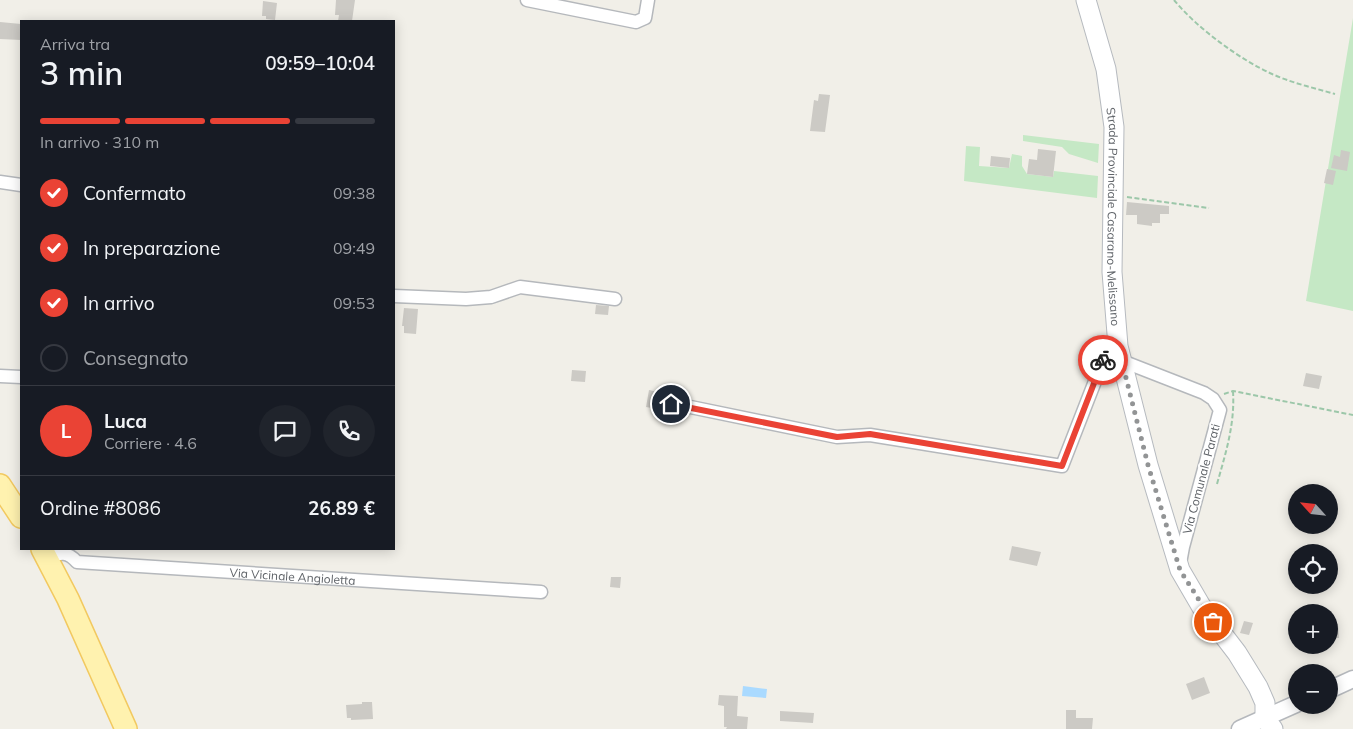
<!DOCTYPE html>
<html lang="it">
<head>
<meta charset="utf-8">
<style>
	:root { --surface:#171b24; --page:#20242c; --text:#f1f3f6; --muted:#9ea1a6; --line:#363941; --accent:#ea4335 }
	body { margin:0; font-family:Mulish,sans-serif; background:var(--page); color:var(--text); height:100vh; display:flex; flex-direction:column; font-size:19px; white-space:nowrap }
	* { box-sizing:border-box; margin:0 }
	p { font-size:16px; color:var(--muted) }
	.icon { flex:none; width:28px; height:28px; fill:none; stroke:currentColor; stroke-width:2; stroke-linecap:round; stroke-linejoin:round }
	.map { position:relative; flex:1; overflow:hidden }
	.sheet { position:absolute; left:20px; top:20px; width:375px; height:530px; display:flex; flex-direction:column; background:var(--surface); border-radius:0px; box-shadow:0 2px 12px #0003 }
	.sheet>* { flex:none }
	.needle { width:32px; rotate:297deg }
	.buttons { position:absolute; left:1288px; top:484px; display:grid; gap:10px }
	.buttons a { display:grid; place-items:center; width:50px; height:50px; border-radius:50%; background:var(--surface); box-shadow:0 2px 12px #0003; font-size:25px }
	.pin { position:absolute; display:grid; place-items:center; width:42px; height:42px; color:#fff; margin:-21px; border:2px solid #fff; border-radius:50%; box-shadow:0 1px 5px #0007 }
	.courier { position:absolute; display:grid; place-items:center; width:50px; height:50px; margin:-25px; border:4px solid #ea4335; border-radius:50%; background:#fff; color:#222; box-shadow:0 1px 6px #0007 }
	.overview em { font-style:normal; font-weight:600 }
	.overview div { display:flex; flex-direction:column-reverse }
	.overview { display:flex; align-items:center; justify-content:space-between; height:85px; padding:0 20px }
	h1 { font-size:32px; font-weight:600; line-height:38px }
	.bar { display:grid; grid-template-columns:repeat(4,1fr); gap:8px 5px; align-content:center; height:60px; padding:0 20px }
	.bar i { height:6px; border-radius:4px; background:var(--line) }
	.bar .selected { background:var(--accent) }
	.bar p { grid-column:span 4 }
	.line { display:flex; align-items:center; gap:12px; padding:0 20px; border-top:1px solid var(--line) }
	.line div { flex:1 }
	.round { display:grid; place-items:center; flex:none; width:52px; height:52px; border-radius:26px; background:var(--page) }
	ol { padding:0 20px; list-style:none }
	li { display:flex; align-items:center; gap:15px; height:55px }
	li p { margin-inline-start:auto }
	li .icon { padding:5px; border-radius:50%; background:var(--accent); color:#fff; stroke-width:4 }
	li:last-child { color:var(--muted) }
	li i { width:28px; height:28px; border:2px solid var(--line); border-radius:50% }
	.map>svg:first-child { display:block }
	.green { fill:#c5e8c5 }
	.water { fill:#aadaff }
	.building { fill:#cccac5 }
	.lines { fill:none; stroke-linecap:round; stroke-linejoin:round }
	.minor-casing { stroke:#b5b8bc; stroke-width:15 }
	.tertiary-casing { stroke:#b5b8bc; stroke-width:19 }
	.secondary-casing { stroke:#b6babf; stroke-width:21 }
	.primary-casing { stroke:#f2c960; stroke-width:24 }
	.path { stroke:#9cc7a9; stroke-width:2; stroke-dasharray:5 2.5; stroke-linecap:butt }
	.minor { stroke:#fff; stroke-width:12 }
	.tertiary { stroke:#fff; stroke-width:16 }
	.secondary { stroke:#fff; stroke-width:19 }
	.primary { stroke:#fff2af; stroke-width:21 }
	.done { stroke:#929495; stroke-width:5; stroke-dasharray:0 9 }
	.route { stroke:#ea4335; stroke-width:6 }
	.labels { text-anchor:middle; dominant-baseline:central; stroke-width:4; stroke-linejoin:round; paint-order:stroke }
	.street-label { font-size:12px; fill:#5f6368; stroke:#fff }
</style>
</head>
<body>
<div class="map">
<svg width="1353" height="729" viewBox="0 0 1353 729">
	<rect width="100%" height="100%" fill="#f1efe8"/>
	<!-- green -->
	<path class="green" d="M 1353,18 L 1353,311 L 1306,301 Z
		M 1023,135 L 1099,144 L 1098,163 L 1069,154 L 1062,147 L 1023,141 Z
		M 966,146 L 980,147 L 979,166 L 1009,168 L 1012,154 L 1022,156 L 1022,166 L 1027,174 L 1053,177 L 1054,171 L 1098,176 L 1097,198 L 964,181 Z"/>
	<!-- water -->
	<path class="water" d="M 743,686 L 767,689 L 766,698 L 742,696 Z"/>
	<!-- building -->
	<path class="building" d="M 336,0 L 355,0 L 352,21 L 338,21 L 339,15 L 335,15 Z
		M 263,1 L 277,3 L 275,20 L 266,19 L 266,16 L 262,16 Z
		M 0,22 L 21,24 L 21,40 L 0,39 Z
		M 819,94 L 830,95 L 825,132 L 810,131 L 814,100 L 818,101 Z
		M 1038,149 L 1056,151 L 1053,177 L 1027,174 L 1029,159 L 1037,160 Z
		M 1341,150 L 1350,152 L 1347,171 L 1331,168 L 1334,155 L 1340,157 Z
		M 991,156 L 1010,158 L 1009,168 L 990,166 Z
		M 1327,169 L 1336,171 L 1333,185 L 1324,183 Z
		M 1127,202 L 1169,206 L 1169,214 L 1160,214 L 1160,223 L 1152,223 L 1152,226 L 1137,224 L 1137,215 L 1126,215 Z
		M 596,305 L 609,306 L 608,315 L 595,314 Z
		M 404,308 L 418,309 L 416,334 L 404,333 L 404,326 L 402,326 Z
		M 572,370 L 586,371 L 585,382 L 571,381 Z
		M 1306,373 L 1322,376 L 1319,389 L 1303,386 Z
		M 649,390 L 667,394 L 663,402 L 663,410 L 646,407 Z
		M 1012,546 L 1041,552 L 1037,566 L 1009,560 Z
		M 611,577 L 621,577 L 620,588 L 610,587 Z
		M 1244,621 L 1253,623 L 1249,635 L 1240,633 Z
		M 1329,624 L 1338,624 L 1339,638 L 1329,638 Z
		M 1204,677 L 1210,693 L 1192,700 L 1186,684 Z
		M 719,695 L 738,696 L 737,716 L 748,717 L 747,729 L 726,729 L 727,727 L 724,727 L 724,706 L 718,705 Z
		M 362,702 L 372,702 L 373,719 L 351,720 L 351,718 L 347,718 L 346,705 L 362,704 Z
		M 1066,710 L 1076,710 L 1076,718 L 1093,718 L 1092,729 L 1066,729 Z
		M 780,711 L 814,713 L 813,723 L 780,721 Z"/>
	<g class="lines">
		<defs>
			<g id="minor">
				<path d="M 527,0 L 636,22 L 645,18 L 648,0"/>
				<path d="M 0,182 L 21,185"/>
				<path d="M 394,296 L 466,299 L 491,297 L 520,287 L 615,299"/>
				<path d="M 1122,361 L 1204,393 L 1213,399 L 1220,410 L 1183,547 L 1180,563"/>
				<path d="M 0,376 L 21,377"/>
				<path d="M 671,403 L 837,437 L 870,435 L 1062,466 L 1106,353 L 1118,346"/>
				<path id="s1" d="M 47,557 C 61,553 67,551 77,562 L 541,592"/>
			</g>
			<path id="tertiary" d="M 1329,690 L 1353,679
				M 1240,729 L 1296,704"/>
			<g id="secondary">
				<path id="s2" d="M 1086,0 L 1106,69 L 1114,127 L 1112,272 L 1118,346 L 1148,465 L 1180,570 L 1201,606 L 1237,653 L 1258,687 L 1265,703 L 1265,718 L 1273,729"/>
			</g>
			<path id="primary" d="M 0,485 L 21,517
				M 42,549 L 68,599 L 126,729"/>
		</defs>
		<!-- minor casing -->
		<use href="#minor" class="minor-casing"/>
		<!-- tertiary casing -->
		<use href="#tertiary" class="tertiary-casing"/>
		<!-- secondary casing -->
		<use href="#secondary" class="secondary-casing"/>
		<!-- primary casing -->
		<use href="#primary" class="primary-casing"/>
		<!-- path -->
		<path class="path" d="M 1174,0 C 1197,28 1239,59 1272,74 C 1292,83 1314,88 1335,94
			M 1127,197 L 1209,208
			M 1224,394 L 1233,391 L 1353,415
			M 1217,484 C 1226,452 1235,424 1233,391"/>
		<!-- minor -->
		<use href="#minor" class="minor"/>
		<!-- tertiary -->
		<use href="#tertiary" class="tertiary"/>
		<!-- secondary -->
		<use href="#secondary" class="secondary"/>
		<!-- primary -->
		<use href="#primary" class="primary"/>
	</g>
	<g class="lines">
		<!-- done -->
		<path class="done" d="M 1103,360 L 1106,353 L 1118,346 L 1148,465 L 1180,570 L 1213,622"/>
		<!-- route -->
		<path class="route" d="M 671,404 L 837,437 L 870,434 L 1062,466 L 1103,360"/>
	</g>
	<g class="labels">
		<!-- street labels -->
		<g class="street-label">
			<text stroke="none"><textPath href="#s2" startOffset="220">Strada Provinciale Casarano-Melissano</textPath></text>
			<text transform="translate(1201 479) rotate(-75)">Via Comunale Parati</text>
			<text stroke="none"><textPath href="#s1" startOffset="249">Via Vicinale Angioletta</textPath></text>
		</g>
	</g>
</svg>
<div class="buttons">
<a><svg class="needle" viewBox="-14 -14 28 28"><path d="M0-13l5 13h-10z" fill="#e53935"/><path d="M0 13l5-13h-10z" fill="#9ea1a6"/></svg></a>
<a><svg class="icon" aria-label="locate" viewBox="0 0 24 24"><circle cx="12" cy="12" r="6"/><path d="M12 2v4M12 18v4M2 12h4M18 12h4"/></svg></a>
<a>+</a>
<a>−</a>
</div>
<div class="pin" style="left:1213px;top:622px;background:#ea580c"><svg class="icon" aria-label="bag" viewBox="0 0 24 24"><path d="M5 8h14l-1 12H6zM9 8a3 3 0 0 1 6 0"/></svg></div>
<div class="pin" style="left:671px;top:404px;background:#1f2937"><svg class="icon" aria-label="home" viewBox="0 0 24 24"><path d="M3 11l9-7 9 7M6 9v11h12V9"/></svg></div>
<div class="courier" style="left:1103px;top:360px"><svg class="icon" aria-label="bike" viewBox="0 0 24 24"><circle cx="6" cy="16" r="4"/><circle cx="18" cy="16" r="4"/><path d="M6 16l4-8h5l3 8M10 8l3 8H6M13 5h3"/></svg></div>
<section class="sheet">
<div class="overview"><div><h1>3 min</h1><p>Arriva tra</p></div><em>09:59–10:04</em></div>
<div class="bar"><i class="selected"></i><i class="selected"></i><i class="selected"></i><i></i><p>In arrivo · 310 m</p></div>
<ol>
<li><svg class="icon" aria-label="check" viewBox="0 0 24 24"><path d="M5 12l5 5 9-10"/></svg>Confermato<p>09:38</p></li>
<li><svg class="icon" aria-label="check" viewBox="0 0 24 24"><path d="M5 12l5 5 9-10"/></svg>In preparazione<p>09:49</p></li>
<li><svg class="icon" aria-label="check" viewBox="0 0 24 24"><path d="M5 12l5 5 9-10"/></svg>In arrivo<p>09:53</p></li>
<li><i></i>Consegnato</li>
</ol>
<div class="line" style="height:90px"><b class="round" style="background:var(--accent);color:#fff">L</b><div><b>Luca</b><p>Corriere · 4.6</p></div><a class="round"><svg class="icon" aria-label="chat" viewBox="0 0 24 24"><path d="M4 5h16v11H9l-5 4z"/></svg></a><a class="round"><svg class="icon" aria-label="phone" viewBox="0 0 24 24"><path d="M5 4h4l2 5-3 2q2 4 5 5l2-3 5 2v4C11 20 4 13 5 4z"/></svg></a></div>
<div class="line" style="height:65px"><div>Ordine #8086</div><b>26.89 €</b></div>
</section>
</div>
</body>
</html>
